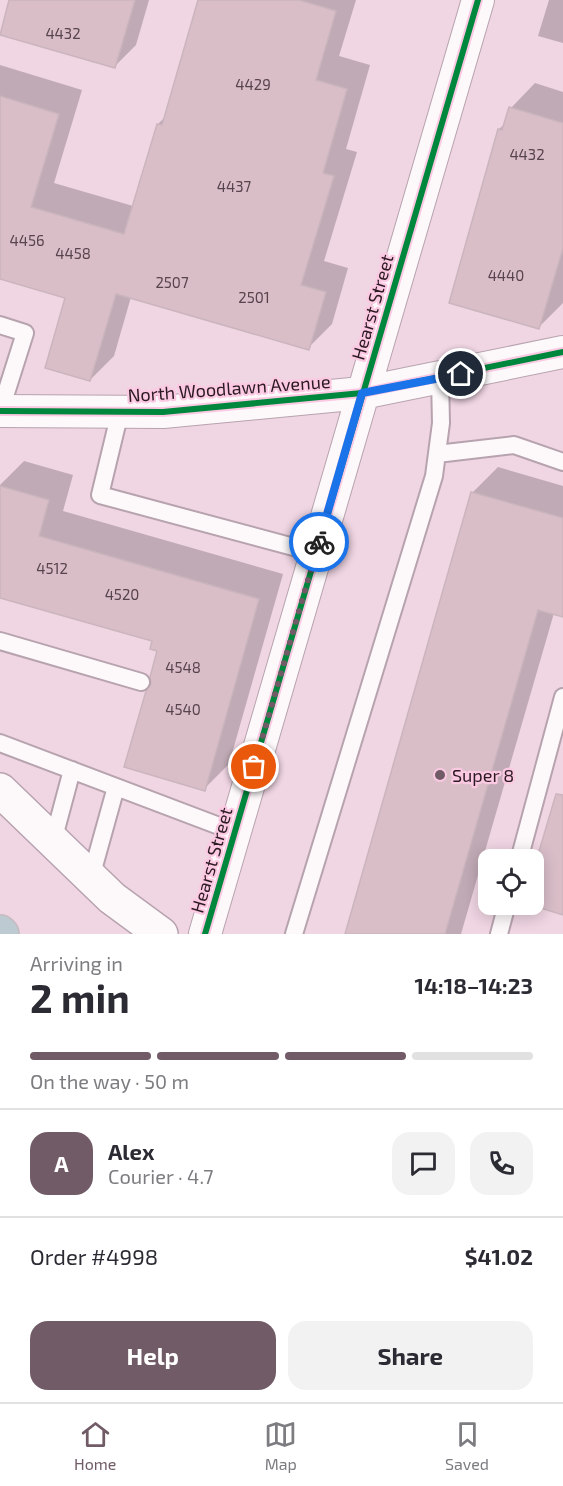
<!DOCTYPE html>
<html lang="en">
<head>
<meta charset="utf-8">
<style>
	:root { --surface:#fff; --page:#f2f2f3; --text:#2b2b33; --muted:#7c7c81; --line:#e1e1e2; --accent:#715b66 }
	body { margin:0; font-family:"Exo 2",sans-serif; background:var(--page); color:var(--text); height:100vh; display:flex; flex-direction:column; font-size:22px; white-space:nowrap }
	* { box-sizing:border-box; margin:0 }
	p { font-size:20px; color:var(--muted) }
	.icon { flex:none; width:33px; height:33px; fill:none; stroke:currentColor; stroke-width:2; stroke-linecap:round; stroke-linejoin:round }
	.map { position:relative; height:934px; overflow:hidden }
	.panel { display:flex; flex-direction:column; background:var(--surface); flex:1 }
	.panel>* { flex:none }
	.buttons { position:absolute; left:478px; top:849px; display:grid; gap:12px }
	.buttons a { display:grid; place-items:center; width:66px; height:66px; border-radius:12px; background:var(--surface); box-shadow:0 3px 15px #0003; font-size:30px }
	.pin { position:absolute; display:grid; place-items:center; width:51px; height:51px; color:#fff; margin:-26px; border:3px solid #fff; border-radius:50%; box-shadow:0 2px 6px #0007 }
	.courier { position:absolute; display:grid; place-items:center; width:60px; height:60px; margin:-30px; border:4px solid #1a73e8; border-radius:50%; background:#fff; color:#222; box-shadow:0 2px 8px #0007 }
	.overview em { font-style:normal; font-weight:700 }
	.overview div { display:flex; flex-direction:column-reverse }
	.overview { display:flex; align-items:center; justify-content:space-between; height:102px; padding:0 30px }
	h1 { font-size:39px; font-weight:700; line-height:45px }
	.bar { display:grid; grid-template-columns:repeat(4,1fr); gap:9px 6px; align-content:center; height:72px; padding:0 30px }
	.bar i { height:8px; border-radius:4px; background:var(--line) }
	.bar .current { background:var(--accent) }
	.bar p { grid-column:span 4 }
	.line { display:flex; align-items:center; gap:15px; padding:0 30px; border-top:2px solid var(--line) }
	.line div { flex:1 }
	.round { display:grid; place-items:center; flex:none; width:63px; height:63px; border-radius:18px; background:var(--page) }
	.cta { display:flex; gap:12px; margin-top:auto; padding:12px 30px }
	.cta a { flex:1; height:69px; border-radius:18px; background:var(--accent); color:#fff; font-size:24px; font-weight:700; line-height:69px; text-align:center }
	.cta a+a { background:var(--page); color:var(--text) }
	.tab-bar { display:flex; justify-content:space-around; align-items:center; height:84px; border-top:2px solid var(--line); background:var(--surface); font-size:16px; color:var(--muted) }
	.tab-bar a { display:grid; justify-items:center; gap:3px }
	.tab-bar .current { color:var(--accent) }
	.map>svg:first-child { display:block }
	.shadow { fill:#0003 }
	.building { fill:#d9bec8; stroke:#cbb5bd; stroke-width:1.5 }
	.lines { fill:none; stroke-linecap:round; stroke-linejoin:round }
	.service-casing { stroke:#b7a3ae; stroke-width:20 }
	.minor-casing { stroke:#b7a3ae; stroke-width:34 }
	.tertiary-casing { stroke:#b7a3ae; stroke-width:36 }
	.motorway-casing { stroke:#c7bac0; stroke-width:36 }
	.service { stroke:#fdf9fb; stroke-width:16 }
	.minor { stroke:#fdf9fb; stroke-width:32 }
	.tertiary { stroke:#fdf9fb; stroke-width:33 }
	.motorway { stroke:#bdcad1; stroke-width:33 }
	.cycleway-casing { stroke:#fcc9e3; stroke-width:10 }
	.cycleway { stroke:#00873e; stroke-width:6 }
	.done { stroke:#715b66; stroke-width:6; stroke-dasharray:0 10.8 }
	.route { stroke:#1a73e8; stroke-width:8 }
	.poi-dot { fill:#715b66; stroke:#fcc9e3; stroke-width:2 }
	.labels { text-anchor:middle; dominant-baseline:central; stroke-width:4.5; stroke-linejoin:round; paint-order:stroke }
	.number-label { font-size:15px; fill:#58444d }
	.street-label { font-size:18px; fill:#2c1a23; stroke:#fcc9e3 }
	.poi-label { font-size:18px; fill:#2c1a23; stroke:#fcc9e3; text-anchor:start }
</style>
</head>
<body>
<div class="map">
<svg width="563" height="934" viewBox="0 0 563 934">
	<rect width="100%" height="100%" fill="#f0d5e3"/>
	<!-- shadow -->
	<path class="shadow" d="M 10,0 L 149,0 L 136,45 L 115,66 Z
		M 199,0 L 356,0 L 339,56 L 370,65 L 346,149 L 357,152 L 324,261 L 348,268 L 332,324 L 308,348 L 131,297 L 114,356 L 90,380 L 67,297 L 0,278 L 0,65 L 82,90 L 54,183 L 133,206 L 158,124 L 166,116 Z
		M 549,0 L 563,0 L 563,43 L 538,36 Z
		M 535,83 L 563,92 L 563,303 L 539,327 L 499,129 L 506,123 L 511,108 Z
		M 24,461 L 73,475 L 63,511 L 283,574 L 229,764 L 204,789 L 153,685 L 159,650 L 154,640 L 0,596 L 0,485 Z
		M 498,467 L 563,486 L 563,615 L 554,613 L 461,934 L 346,934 L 473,492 Z"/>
	<!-- building -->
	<path class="building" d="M 9,0 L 135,0 L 115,68 L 0,35 Z
		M 198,0 L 299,0 L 336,11 L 316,80 L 347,89 L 323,173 L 334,176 L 301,285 L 326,292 L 309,350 L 116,294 L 90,381 L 45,368 L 65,298 L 0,279 L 0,96 L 59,114 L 31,207 L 124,234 L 157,124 L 162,125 Z
		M 509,107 L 563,123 L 563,248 L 539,329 L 449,303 L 498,129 L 502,130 Z
		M 0,486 L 49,500 L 39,536 L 259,599 L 205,791 L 124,767 L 146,691 L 151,684 L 150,677 L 157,651 L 150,649 L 152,641 L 0,598 Z
		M 471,492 L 563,518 L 563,617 L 538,610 L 445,934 L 345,934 Z
		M 556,794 L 563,795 L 563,915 L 534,906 L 534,868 Z"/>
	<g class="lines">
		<defs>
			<path id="service" d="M 0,325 L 25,333 L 0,412
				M 120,412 L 100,495 L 316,553
				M 437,454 L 514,445 L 563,462
				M 0,641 L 141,682
				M 0,743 L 235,832
				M 53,841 L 72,770
				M 519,860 L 563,697
				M 91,877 L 116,787
				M 294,934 L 434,476 L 441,423 L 440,378
				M 499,934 L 507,904"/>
			<path id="minor" d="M 0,411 L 163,412 L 362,393 L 563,352
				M 205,934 L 478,0"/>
			<path id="tertiary" d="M 0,790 L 112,898 L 161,934"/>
			<path id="motorway" d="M 0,932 L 2,934"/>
		</defs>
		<!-- service casing -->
		<use href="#service" class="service-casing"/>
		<!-- minor casing -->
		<use href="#minor" class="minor-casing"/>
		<!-- tertiary casing -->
		<use href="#tertiary" class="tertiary-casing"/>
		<!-- motorway casing -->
		<use href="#motorway" class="motorway-casing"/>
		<!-- service -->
		<use href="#service" class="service"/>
		<!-- minor -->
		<use href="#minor" class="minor"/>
		<!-- tertiary -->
		<use href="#tertiary" class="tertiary"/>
		<!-- motorway -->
		<use href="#motorway" class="motorway"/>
		<defs>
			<path id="cycleway" d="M 0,411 L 163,412 L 362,393 L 563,352
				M 205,934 L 478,0"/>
		</defs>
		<!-- cycleway casing -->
		<use href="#cycleway" class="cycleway-casing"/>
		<!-- cycleway -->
		<use href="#cycleway" class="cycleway"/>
	</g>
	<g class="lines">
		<!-- done -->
		<path class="done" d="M 254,767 L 319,542"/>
		<!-- route -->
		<path class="route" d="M 319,542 L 362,393 L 461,374"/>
	</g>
	<!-- markers -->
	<circle class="poi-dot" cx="440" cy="775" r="6"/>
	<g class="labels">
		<!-- number labels -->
		<g class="number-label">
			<text x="63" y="33">4432</text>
			<text x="253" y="84">4429</text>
			<text x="527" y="154">4432</text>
			<text x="234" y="186">4437</text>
			<text x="27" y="240">4456</text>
			<text x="73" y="253">4458</text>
			<text x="506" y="275">4440</text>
			<text x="172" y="282">2507</text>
			<text x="254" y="297">2501</text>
			<text x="52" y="568">4512</text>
			<text x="122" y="594">4520</text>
			<text x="183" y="667">4548</text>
			<text x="183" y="709">4540</text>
		</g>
		<!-- street labels -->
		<g class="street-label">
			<text transform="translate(372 307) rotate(-74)">Hearst Street</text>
			<text transform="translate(229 388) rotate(-4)">North Woodlawn Avenue</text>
			<text transform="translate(211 860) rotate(-74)">Hearst Street</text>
		</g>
		<!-- poi labels -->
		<g class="poi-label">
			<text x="452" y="775">Super 8</text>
		</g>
	</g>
</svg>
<div class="buttons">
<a><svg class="icon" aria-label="locate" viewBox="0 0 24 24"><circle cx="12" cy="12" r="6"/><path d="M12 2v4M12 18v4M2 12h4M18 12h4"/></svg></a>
</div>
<div class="pin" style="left:254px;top:767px;background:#ea580c"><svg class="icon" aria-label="bag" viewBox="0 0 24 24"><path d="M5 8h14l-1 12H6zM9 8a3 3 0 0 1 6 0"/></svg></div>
<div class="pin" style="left:461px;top:374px;background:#1f2937"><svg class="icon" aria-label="home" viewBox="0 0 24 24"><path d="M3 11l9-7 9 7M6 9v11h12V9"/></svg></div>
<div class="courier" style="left:319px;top:542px"><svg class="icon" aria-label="bike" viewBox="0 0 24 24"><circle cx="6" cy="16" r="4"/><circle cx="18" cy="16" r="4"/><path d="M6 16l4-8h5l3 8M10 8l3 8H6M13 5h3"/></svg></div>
</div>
<section class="panel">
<div class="overview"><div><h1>2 min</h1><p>Arriving in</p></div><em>14:18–14:23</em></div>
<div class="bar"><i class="current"></i><i class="current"></i><i class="current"></i><i></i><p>On the way · 50 m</p></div>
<div class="line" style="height:108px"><b class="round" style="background:var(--accent);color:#fff">A</b><div><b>Alex</b><p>Courier · 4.7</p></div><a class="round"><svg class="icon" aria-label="chat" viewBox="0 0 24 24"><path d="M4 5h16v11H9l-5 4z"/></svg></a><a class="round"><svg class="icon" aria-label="phone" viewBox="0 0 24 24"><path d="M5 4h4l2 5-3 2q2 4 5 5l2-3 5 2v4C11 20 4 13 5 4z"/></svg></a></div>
<div class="line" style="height:78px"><div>Order #4998</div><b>$41.02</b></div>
<div class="cta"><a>Help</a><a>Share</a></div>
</section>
<nav class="tab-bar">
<a class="current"><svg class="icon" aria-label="home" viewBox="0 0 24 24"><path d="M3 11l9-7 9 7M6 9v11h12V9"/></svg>Home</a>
<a><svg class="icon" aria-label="map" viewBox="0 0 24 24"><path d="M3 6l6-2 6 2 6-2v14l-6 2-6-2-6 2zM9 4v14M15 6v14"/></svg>Map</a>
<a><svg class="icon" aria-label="saved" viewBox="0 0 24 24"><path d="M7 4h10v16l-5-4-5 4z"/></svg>Saved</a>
</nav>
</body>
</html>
